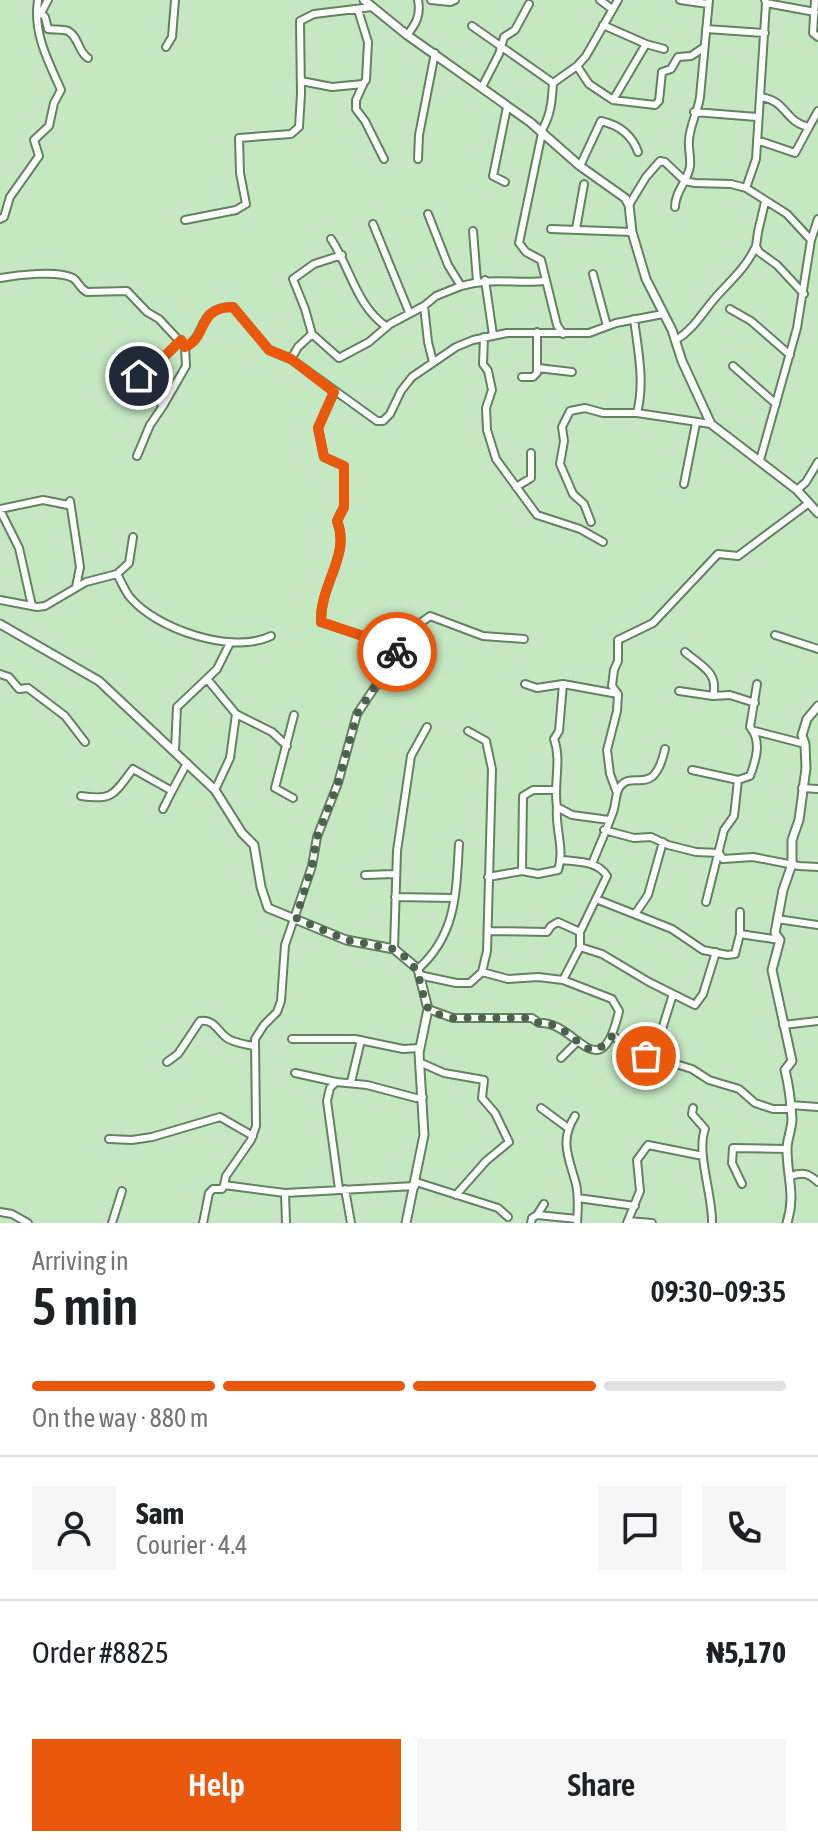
<!DOCTYPE html>
<html lang="en">
<head>
<meta charset="utf-8">
<style>
	:root { --surface:#fff; --page:#f6f6f6; --text:#202124; --muted:#757577; --line:#e0e0e0; --accent:#ea580c }
	body { margin:0; font-family:"Asap Condensed",sans-serif; background:var(--page); color:var(--text); height:100vh; display:flex; flex-direction:column; font-size:30px; white-space:nowrap }
	* { box-sizing:border-box; margin:0 }
	p { font-size:26px; color:var(--muted) }
	.icon { flex:none; width:44px; height:44px; fill:none; stroke:currentColor; stroke-width:2; stroke-linecap:round; stroke-linejoin:round }
	.map { position:relative; height:1223px; overflow:hidden }
	.side { display:flex; flex-direction:column; background:var(--surface); flex:1 }
	.side>* { flex:none }
	.pin { position:absolute; display:grid; place-items:center; width:68px; height:68px; color:#fff; margin:-34px; border:4px solid #fff; border-radius:50%; box-shadow:0 2px 8px #0007 }
	.courier { position:absolute; display:grid; place-items:center; width:80px; height:80px; margin:-40px; border:6px solid #ea580c; border-radius:50%; background:#fff; color:#222; box-shadow:0 2px 10px #0007 }
	.head em { font-style:normal; font-weight:600 }
	.head div { display:flex; flex-direction:column-reverse }
	.head { display:flex; align-items:center; justify-content:space-between; height:136px; padding:0 32px }
	h1 { font-size:52px; font-weight:600; line-height:60px }
	.bar { display:grid; grid-template-columns:repeat(4,1fr); gap:12px 8px; align-content:center; height:96px; padding:0 32px }
	.bar i { height:10px; border-radius:6px; background:var(--line) }
	.bar .on { background:var(--accent) }
	.bar p { grid-column:span 4 }
	.line { display:flex; align-items:center; gap:20px; padding:0 32px; border-top:2px solid var(--line) }
	.line div { flex:1 }
	.round { display:grid; place-items:center; flex:none; width:84px; height:84px; border-radius:0px; background:var(--page) }
	.button { display:flex; gap:16px; margin-top:auto; padding:16px 32px }
	.button a { flex:1; height:92px; border-radius:0px; background:var(--accent); color:#fff; font-size:32px; font-weight:600; line-height:92px; text-align:center }
	.button a+a { background:var(--page); color:var(--text) }
	.map>svg:first-child { display:block }
	.lines { fill:none; stroke-linecap:round; stroke-linejoin:round }
	.minor-casing { stroke:#628260; stroke-width:10 }
	.tertiary-casing { stroke:#628260; stroke-width:11 }
	.minor { stroke:#fff; stroke-width:6 }
	.tertiary { stroke:#fff; stroke-width:7 }
	.done { stroke:#4d624c; stroke-width:8; stroke-dasharray:0 14.4 }
	.route { stroke:#ea580c; stroke-width:10 }
</style>
</head>
<body>
<div class="map">
<svg width="818" height="1223" viewBox="0 0 818 1223">
	<rect width="100%" height="100%" fill="#c5e8c3"/>
	<g class="lines">
		<defs>
			<path id="minor" d="M 431,0 L 450,2 L 455,0
				M 600,0 L 612,9
				M 680,0 L 708,4
				M 765,0 L 766,3 L 815,12
				M 815,0 L 813,33 L 818,37
				M 37,10 L 45,17 L 48,29 C 54,30 63,29 68,31 C 79,37 78,52 88,58
				M 41,13 L 48,0
				M 603,25 L 646,44
				M 472,26 L 553,83
				M 706,29 L 765,33
				M 407,35 C 416,24 421,15 418,0
				M 166,47 L 172,37 L 175,0
				M 577,66 L 589,84 L 613,100 L 655,105 L 659,101 L 662,72 L 671,69 L 678,57 L 691,56 L 703,48
				M 301,81 L 332,87 L 363,84 L 366,80 L 368,42 L 358,10
				M 553,83 C 552,100 551,114 543,128 L 519,243 L 526,252 L 541,260 L 557,325 L 563,334
				M 553,83 L 577,66 L 586,56 L 618,0
				M 363,85 L 356,100 L 356,109 L 365,121 L 384,159
				M 482,87 L 499,54 L 504,37 L 515,30 L 529,4
				M 760,97 C 787,100 784,122 809,127 L 818,111
				M 613,100 L 646,44 L 664,49
				M 694,112 L 757,117
				M 757,140 L 795,153 L 809,127
				M 418,159 L 419,135 L 435,53
				M 580,166 L 601,121 C 619,125 632,135 638,152
				M 505,182 L 493,176 L 507,107
				M 746,188 L 756,159 L 766,3
				M 765,202 L 758,232 L 756,246 L 759,252 L 777,265 L 804,294
				M 629,205 L 646,177 L 660,161 L 665,162 L 685,181 L 695,183 L 731,184 L 746,188 L 787,214 L 811,240
				M 675,207 C 675,191 688,181 690,166 C 691,157 688,148 689,140 C 690,124 698,112 700,97 L 709,0
				M 0,219 L 4,217 L 10,197 L 39,156 L 34,140 L 49,126 L 54,103 L 61,90 C 48,60 33,34 38,0
				M 185,220 L 236,210 L 246,204 L 240,173 L 239,138 L 291,134 L 299,127 L 301,94 L 300,21 L 314,14 L 372,7
				M 373,224 L 409,312
				M 551,229 L 632,232
				M 576,229 L 584,184
				M 473,231 L 477,281
				M 331,239 C 350,267 356,306 387,327
				M 342,255 L 314,264 L 293,279 L 305,309 L 312,334 L 339,358 L 369,342 L 390,324 L 424,306 L 436,296 L 461,286 L 448,265 L 428,214
				M 593,274 L 607,326
				M 0,278 C 16,275 59,270 73,278 C 79,282 79,288 87,292 L 127,291 L 147,312 L 159,319 L 185,347 C 208,336 196,307 233,307 L 269,350 L 291,359 L 377,421 L 383,421 L 390,414 L 401,391 L 412,377 L 456,347 L 473,340 L 507,333 L 589,333 L 616,323 L 663,314
				M 485,280 L 493,335
				M 461,286 C 493,277 515,284 546,281
				M 424,306 L 428,342 L 433,362
				M 730,309 L 751,321 L 790,355
				M 634,319 C 638,351 645,381 637,413
				M 484,337 L 483,364 L 488,371 L 492,390 L 486,408 L 487,430 L 496,459 L 537,515 L 580,529 L 603,542
				M 676,340 C 694,329 702,313 716,297 C 731,280 746,268 756,246
				M 291,359 L 298,347 L 312,334
				M 733,366 L 776,404
				M 538,368 L 572,372
				M 522,377 L 533,377 L 537,373 L 537,332
				M 334,392 L 318,428 L 324,457 L 344,466 L 344,507 L 337,521 C 351,555 320,584 321,622 L 399,648
				M 163,406 L 186,366 L 185,347
				M 137,456 L 150,425 L 163,406 L 139,376 L 150,354 L 156,352 L 163,358 L 181,340
				M 760,460 L 797,328 L 811,240 L 818,219
				M 684,484 L 696,423
				M 516,487 L 531,478 L 531,453
				M 797,490 L 806,482 L 818,462
				M 0,509 L 43,500 L 68,505 L 70,501 L 80,567 L 76,587
				M 0,510 L 19,548 L 32,606
				M 591,522 L 584,504 L 573,494 L 560,464 L 564,441 L 562,427 L 570,411 L 585,408 L 603,413 L 637,413 L 711,424
				M 117,574 L 129,563 L 133,537
				M 0,600 L 37,607 L 45,606 L 86,582 L 117,574 C 121,581 124,589 129,596 C 155,629 233,655 271,636
				M 775,635 L 818,649
				M 685,652 C 701,666 719,672 713,696
				M 0,674 L 9,677 L 19,689 L 28,688 L 65,716 L 85,742
				M 208,680 L 236,714
				M 525,684 L 537,688 L 563,684 L 618,694
				M 563,684 L 559,731 L 554,739 C 562,761 553,785 557,807 L 572,815 L 609,820
				M 679,691 L 713,696 L 730,695 L 755,703
				M 755,731 L 805,744
				M 175,750 L 177,707 L 217,669 L 230,643
				M 692,770 L 738,780 L 734,816 L 724,830 L 706,902
				M 738,780 L 750,776 C 756,760 762,741 750,727 L 757,684
				M 802,788 L 818,789
				M 215,790 L 230,758 L 236,714 L 272,732 L 287,746
				M 617,793 L 610,774 L 607,750 L 617,711 L 618,694 L 612,686 L 614,670 L 618,661 L 618,640 L 653,623 L 718,554 L 738,556 L 809,503
				M 81,796 C 113,801 114,794 133,769 L 172,791 L 187,763
				M 293,798 L 275,788 L 294,715
				M 163,809 L 172,791
				M 604,830 L 634,838 L 651,837 L 668,845 L 696,852 L 719,853 L 723,859 L 753,857 L 799,866 L 818,867
				M 562,860 C 578,862 598,861 607,876 L 580,932 L 580,947 L 563,980
				M 592,864 C 599,846 607,829 613,812 C 616,804 615,796 619,788 C 633,767 653,801 665,749
				M 522,871 L 523,796 L 533,790 L 555,790
				M 365,875 L 395,874
				M 488,877 L 522,871 L 538,874 L 558,870 C 565,850 555,829 557,807
				M 395,897 L 454,898
				M 596,899 L 672,929 L 703,950 L 727,955 L 735,954 L 740,934 L 740,912
				M 635,914 L 648,895 L 663,842
				M 777,919 L 818,925
				M 489,931 L 547,932 L 551,926 L 558,922 L 580,932
				M 740,934 L 780,940
				M 580,947 L 602,954 L 649,982 L 695,1005 L 703,994 L 716,952
				M 394,949 L 397,851 L 411,756 L 427,727
				M 418,969 C 457,934 456,892 459,844
				M 419,975 L 456,983 L 470,983 L 482,972 L 487,951 L 492,769 L 486,741 L 468,731
				M 428,1009 L 453,1018 L 532,1018 L 539,1023 C 576,1020 600,1093 619,1011 L 612,999 L 563,980 L 538,977 L 508,979 L 482,972
				M 783,1025 L 818,1021
				M 613,1035 L 627,1049 L 692,1069 L 709,1080 L 739,1089 L 755,1103 L 773,1109 L 789,1109
				M 292,1039 L 355,1039 L 403,1049 L 420,1048
				M 561,1058 L 578,1041
				M 653,1058 L 673,994
				M 167,1062 L 178,1054 L 200,1021 C 215,1019 217,1031 227,1038 C 234,1043 245,1044 253,1046
				M 419,1062 L 444,1073 L 484,1080 L 482,1098 L 495,1113 L 509,1142 L 486,1161 L 456,1195
				M 295,1073 L 336,1082 L 367,1085 L 416,1098 L 423,1097
				M 336,1082 L 330,1088 L 327,1101 L 339,1189
				M 351,1082 L 361,1040
				M 790,1105 L 818,1107
				M 541,1108 L 568,1128
				M 693,1108 L 692,1114 L 705,1129 C 696,1153 713,1196 712,1223
				M 575,1116 C 559,1141 569,1158 576,1184 C 579,1197 578,1210 577,1223
				M 109,1139 L 132,1140 L 152,1137 L 220,1117 L 253,1136
				M 791,1176 C 803,1172 808,1173 818,1182
				M 416,1182 L 498,1208 L 508,1217
				M 742,1184 L 732,1163 L 733,1148 L 787,1149
				M 224,1185 L 226,1176 L 251,1140 L 256,1126 L 255,1039 L 264,1025 L 277,1012 L 281,1001 L 285,945 L 312,866 L 317,837 L 338,783 L 357,714 L 415,627 L 430,616 L 483,636 L 524,639
				M 345,1189 L 351,1223
				M 285,1193 L 286,1223
				M 578,1198 L 635,1206
				M 0,1212 L 12,1214 L 28,1223
				M 537,1215 L 544,1204
				M 628,1221 L 652,1223
				M 112,1223 L 122,1191
				M 203,1223 L 209,1193 L 213,1189 L 222,1189 L 224,1185 L 285,1193 L 415,1186
				M 531,1223 L 532,1218 L 537,1215 L 577,1219
				M 627,1223 L 640,1191 L 637,1160 L 648,1145 L 703,1156"/>
			<path id="tertiary" d="M 364,0 L 407,35 L 530,122 L 580,166 L 625,198 L 629,205 L 632,232 L 646,279 L 672,330 L 682,361 L 711,424 L 797,490 L 818,513
				M 0,624 L 99,681 L 215,790 L 242,833 L 254,845 L 261,887 L 268,908 L 346,940 L 394,949 L 418,969 L 428,1009 L 419,1053 L 424,1135 L 406,1223
				M 787,1223 C 796,1194 787,1178 787,1149 C 787,1139 792,1129 792,1119 C 791,1103 789,1086 785,1070 L 792,1061 L 772,970 L 780,940 L 775,933 L 783,890 L 792,864 L 792,840 L 799,820 L 806,768 L 805,744 L 802,735 L 807,719 L 818,706"/>
		</defs>
		<!-- minor casing -->
		<use href="#minor" class="minor-casing"/>
		<!-- tertiary casing -->
		<use href="#tertiary" class="tertiary-casing"/>
		<!-- minor -->
		<use href="#minor" class="minor"/>
		<!-- tertiary -->
		<use href="#tertiary" class="tertiary"/>
	</g>
	<g class="lines">
		<!-- done -->
		<path class="done" d="M 397,652 L 357,714 L 338,783 L 317,837 L 312,866 L 296,918 L 346,940 L 394,949 C 428,971 415,983 430,1012 L 453,1018 L 532,1018 L 539,1023 C 565,1020 583,1056 598,1049 C 603,1047 609,1039 613,1035 L 627,1049 L 646,1056"/>
		<!-- route -->
		<path class="route" d="M 139,376 L 150,354 L 156,352 L 163,358 L 181,340 L 185,347 C 209,337 196,307 233,307 L 269,350 L 291,359 L 334,392 L 318,428 L 324,457 L 344,466 L 344,507 L 337,521 C 351,555 320,583 321,622 L 399,648 L 397,652"/>
	</g>
</svg>
<div class="pin" style="left:646px;top:1056px;background:#ea580c"><svg class="icon" aria-label="bag" viewBox="0 0 24 24"><path d="M5 8h14l-1 12H6zM9 8a3 3 0 0 1 6 0"/></svg></div>
<div class="pin" style="left:139px;top:376px;background:#1f2937"><svg class="icon" aria-label="home" viewBox="0 0 24 24"><path d="M3 11l9-7 9 7M6 9v11h12V9"/></svg></div>
<div class="courier" style="left:397px;top:652px"><svg class="icon" aria-label="bike" viewBox="0 0 24 24"><circle cx="6" cy="16" r="4"/><circle cx="18" cy="16" r="4"/><path d="M6 16l4-8h5l3 8M10 8l3 8H6M13 5h3"/></svg></div>
</div>
<section class="side">
<div class="head"><div><h1>5 min</h1><p>Arriving in</p></div><em>09:30–09:35</em></div>
<div class="bar"><i class="on"></i><i class="on"></i><i class="on"></i><i></i><p>On the way · 880 m</p></div>
<div class="line" style="height:144px"><a class="round"><svg class="icon" aria-label="person" viewBox="0 0 24 24"><circle cx="12" cy="8" r="4"/><path d="M4 21q1-7 8-7t8 7"/></svg></a><div><b>Sam</b><p>Courier · 4.4</p></div><a class="round"><svg class="icon" aria-label="chat" viewBox="0 0 24 24"><path d="M4 5h16v11H9l-5 4z"/></svg></a><a class="round"><svg class="icon" aria-label="phone" viewBox="0 0 24 24"><path d="M5 4h4l2 5-3 2q2 4 5 5l2-3 5 2v4C11 20 4 13 5 4z"/></svg></a></div>
<div class="line" style="height:104px"><div>Order #8825</div><b>₦5,170</b></div>
<div class="button"><a>Help</a><a>Share</a></div>
</section>
</body>
</html>
